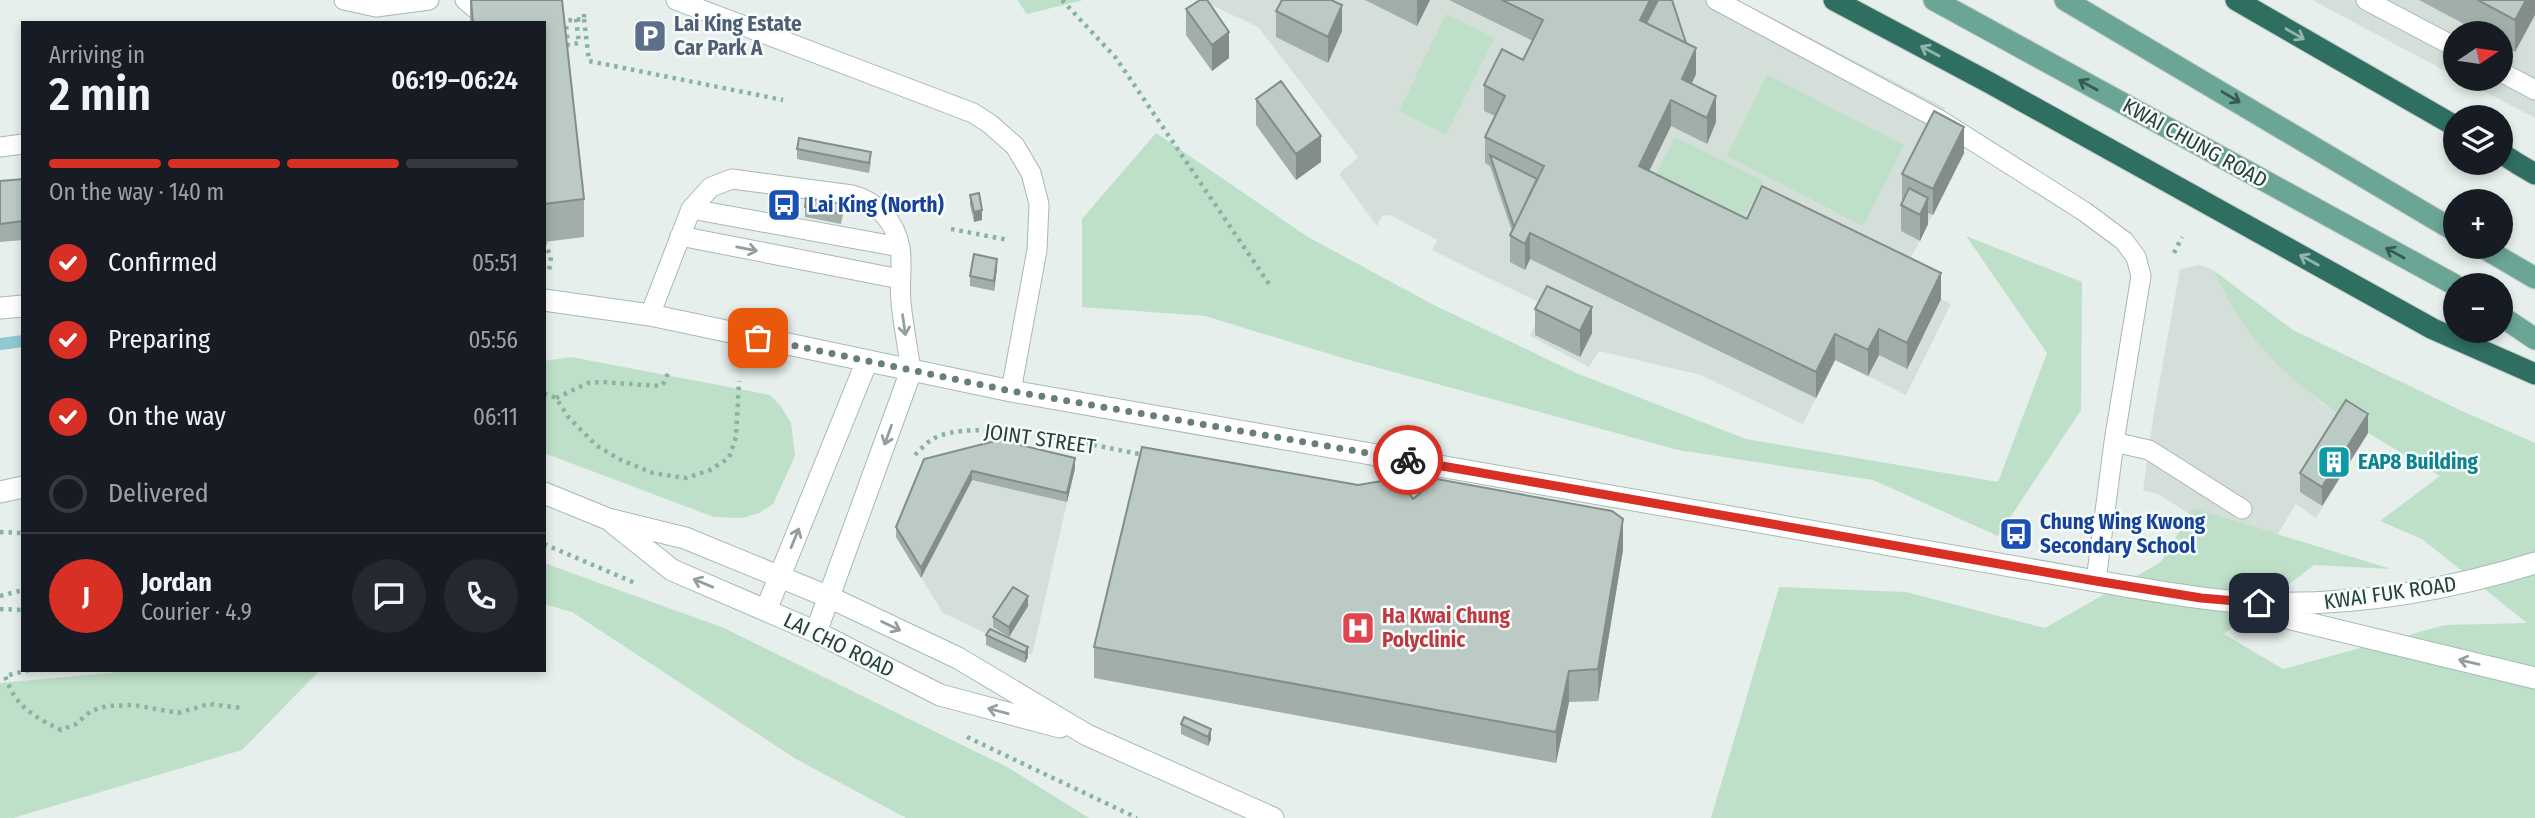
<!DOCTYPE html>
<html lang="en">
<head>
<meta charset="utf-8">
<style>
	:root { --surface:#171b24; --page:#242831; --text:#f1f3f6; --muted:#9ea1a6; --line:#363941; --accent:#d93025 }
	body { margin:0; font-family:"Fira Sans Condensed",sans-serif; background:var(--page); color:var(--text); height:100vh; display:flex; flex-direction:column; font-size:26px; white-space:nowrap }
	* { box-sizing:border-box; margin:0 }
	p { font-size:23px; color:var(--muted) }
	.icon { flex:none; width:38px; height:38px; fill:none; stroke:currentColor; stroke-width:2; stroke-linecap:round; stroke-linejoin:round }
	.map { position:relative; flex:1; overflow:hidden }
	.panel { position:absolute; left:21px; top:21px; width:525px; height:651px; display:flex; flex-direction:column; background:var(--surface); border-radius:0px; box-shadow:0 4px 10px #0003 }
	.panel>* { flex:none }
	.needle { width:46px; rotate:77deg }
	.tools { position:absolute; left:2443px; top:21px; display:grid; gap:14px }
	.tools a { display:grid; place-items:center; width:70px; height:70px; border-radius:50%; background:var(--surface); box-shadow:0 4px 10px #0003; font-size:35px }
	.pin { position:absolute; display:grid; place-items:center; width:60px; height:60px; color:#fff; margin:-30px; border-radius:14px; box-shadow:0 4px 10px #0006 }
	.courier { position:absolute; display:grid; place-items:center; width:70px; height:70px; margin:-35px; border:5px solid #d93025; border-radius:50%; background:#fff; color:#222; box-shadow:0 2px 9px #0007 }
	.head em { font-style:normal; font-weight:600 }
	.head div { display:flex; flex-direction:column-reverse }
	.head { display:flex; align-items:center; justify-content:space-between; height:119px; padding:0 28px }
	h1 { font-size:46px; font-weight:600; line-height:52px }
	.bar { display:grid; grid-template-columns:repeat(4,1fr); gap:10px 7px; align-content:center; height:84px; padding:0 28px }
	.bar i { height:9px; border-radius:5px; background:var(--line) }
	.bar .on { background:var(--accent) }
	.bar p { grid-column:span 4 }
	.line { display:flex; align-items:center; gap:18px; padding:0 28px; border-top:2px solid var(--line) }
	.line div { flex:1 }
	.round { display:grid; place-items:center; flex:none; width:74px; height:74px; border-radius:37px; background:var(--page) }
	ol { padding:0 28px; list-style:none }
	li { display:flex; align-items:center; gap:21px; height:77px }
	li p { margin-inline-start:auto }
	li .icon { padding:7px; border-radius:50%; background:var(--accent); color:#fff; stroke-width:4 }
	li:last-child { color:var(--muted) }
	li i { width:38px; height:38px; border:4px solid var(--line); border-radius:50% }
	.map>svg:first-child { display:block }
	.built { fill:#d4dfda }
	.green { fill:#bfe0c8 }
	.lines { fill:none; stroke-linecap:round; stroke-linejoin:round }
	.stream { stroke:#8ec9d4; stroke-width:12 }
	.lane-casing { stroke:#a8b8b2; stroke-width:21 }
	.secondary-casing { stroke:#a4bbb3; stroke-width:23 }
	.primary-casing { stroke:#c2cac8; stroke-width:23 }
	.highway-casing { stroke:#c2cac8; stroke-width:23 }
	.path { stroke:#86b3a5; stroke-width:4.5; stroke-dasharray:3.5 5; stroke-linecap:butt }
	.lane { stroke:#fff; stroke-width:19 }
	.secondary { stroke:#fff; stroke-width:21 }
	.primary { stroke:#6aa596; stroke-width:21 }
	.highway { stroke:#2f6f62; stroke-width:21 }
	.highway-bridge-casing { stroke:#c2cac8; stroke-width:23; stroke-linecap:butt }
	.highway-bridge { stroke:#2f6f62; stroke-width:21 }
	.wall { fill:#a1aea9 }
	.shaded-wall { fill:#838d89 }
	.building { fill:#bbcac4; stroke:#838d89; stroke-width:2 }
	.oneway { stroke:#93b5ae }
	.oneway2 { stroke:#365b51 }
	.oneway3 { stroke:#92a09c }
	.done { stroke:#687f78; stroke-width:7; stroke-dasharray:0 12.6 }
	.route { stroke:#d93025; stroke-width:9 }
	.labels { text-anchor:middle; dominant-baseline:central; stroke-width:5; stroke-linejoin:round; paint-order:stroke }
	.service-label { font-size:21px; font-weight:bold; fill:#4e5e75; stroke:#f7fbf9; text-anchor:start }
	.street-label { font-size:21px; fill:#24423a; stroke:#f7fbf9 }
	.transit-label { font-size:21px; font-weight:bold; fill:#164399; stroke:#f7fbf9; text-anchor:start }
	.culture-label { font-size:21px; font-weight:bold; fill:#0d838f; stroke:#f7fbf9; text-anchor:start }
	.health-label { font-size:21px; font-weight:bold; fill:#be3a42; stroke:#f7fbf9; text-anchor:start }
</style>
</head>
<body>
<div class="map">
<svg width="2535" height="818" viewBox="0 0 2535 818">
	<rect width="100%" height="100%" fill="#e6efeb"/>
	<!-- built -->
	<path class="built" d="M 1201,0 L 1738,0 L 1945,108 L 1936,139 L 1964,153 L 1900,279 L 1951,304 L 1906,395 L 1835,360 L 1803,424 L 1701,375 L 1599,351 L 1589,367 L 1530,336 L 1544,305 L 1432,250 L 1437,240 L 1390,215 L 1382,216 L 1377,226 L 1339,174 L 1358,157 L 1258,27 Z
		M 2312,0 L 2535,0 L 2535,118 L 2461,79 L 2501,79 L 2501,33 L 2455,33 L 2455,76 Z
		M 2200,265 L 2213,270 L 2243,323 L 2281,367 L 2319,401 L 2368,433 L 2316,518 L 2296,504 L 2267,552 L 2249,552 L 2158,494 L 2143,490 L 2154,412 L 2180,269 Z
		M 999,450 L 1075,468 L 1032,655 L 943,613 L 896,537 L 924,469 Z"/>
	<!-- green -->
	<path class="green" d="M 1017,0 L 1083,0 L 1027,14 Z
		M 1446,14 L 1495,38 L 1446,135 L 1399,111 Z
		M 1767,75 L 1904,145 L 1863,226 L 1727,156 Z
		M 1156,133 L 1308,237 L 1434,305 L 1576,373 L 1746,439 L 1998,482 L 2047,353 L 1966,236 L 2082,282 L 2081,410 L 1998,536 L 1873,480 L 1678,450 L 1346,359 L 1205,316 L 1082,307 L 1082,219 Z
		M 1675,137 L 1763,181 L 1740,227 L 1652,182 Z
		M 2213,270 L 2293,330 L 2462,411 L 2535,443 L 2535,818 L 1711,818 L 1779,587 L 1906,592 L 2045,628 L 2161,562 L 2193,508 L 2391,569 L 2314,565 L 2224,634 L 2283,669 L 2445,625 L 2527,623 L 2422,539 L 2380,521 L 2440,476 C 2369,433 2290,393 2242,322 C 2231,306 2222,287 2213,270 Z
		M 571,357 L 770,395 L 780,405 L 791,423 L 795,456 L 773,504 L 759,513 L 742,518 L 714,517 L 544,453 L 544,361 Z
		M 544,563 L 724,628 L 1007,767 L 1089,818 L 906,818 L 796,759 L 572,612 L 544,604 Z
		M 140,670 L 320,670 L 242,750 L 13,818 L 0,818 L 0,683 Z"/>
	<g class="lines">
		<!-- stream -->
		<path class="stream" d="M 0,344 L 23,341"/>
		<defs>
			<path id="lane" d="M 344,0 L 376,7 L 429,0
				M 465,0 L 477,10
				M 676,0 L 973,113 L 990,124 L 1015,146 L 1031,173 L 1039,204 L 1037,250 L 1011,391
				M 1716,0 L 1940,120 L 2085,212 L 2124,241 L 2136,257 L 2141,276 L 2114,442 L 2096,581
				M 2366,0 L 2455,47
				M 2501,72 L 2535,90
				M 0,147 L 23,144
				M 691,209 L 900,247
				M 680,236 L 900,279
				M 650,315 L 691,209 L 711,187 L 732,179 L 852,195 C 877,201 896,223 900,248 C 903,265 899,284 901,302 C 903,325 908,348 911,371
				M 2114,442 L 2149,450 L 2242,509"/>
			<path id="secondary" d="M 544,300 L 650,315 L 1011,391 L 2096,581 C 2151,590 2206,601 2261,603 C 2355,606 2445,591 2535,563
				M 0,308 L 23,306
				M 0,492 L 23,487
				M 544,493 L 608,519 L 685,538 L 829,597 L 958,658 L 1087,735 L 1273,818
				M 613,523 L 672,570 L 816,632 L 940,695 L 1060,727
				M 766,610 L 867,361
				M 2258,611 L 2535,678
				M 816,632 L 911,371"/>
			<path id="primary" d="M 1934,0 L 2455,285
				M 2065,0 L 2455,231
				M 2482,247 L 2535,278
				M 2501,316 L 2535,339"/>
			<path id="highway" d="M 1834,0 L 1990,83 L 2433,329 L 2535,374
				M 2236,0 L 2455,126
				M 2518,164 L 2535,174"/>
		</defs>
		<!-- lane casing -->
		<use href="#lane" class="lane-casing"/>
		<!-- secondary casing -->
		<use href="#secondary" class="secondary-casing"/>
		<!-- primary casing -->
		<use href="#primary" class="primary-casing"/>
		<!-- highway casing -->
		<use href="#highway" class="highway-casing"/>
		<!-- path -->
		<path class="path" d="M 1062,0 L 1116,58 L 1271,287
			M 584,19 L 589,61 L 783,100
			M 560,21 L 584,19 L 584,12
			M 560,22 L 566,24 L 568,45 L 579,43 L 576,19
			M 951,229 L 1008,240
			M 544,242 L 551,257 L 549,271
			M 2174,253 L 2182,237
			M 544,393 L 556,398 L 569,418 L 597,446 L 621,460 L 653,473 L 686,478 L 710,470 L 729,458 L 736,437 L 739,381
			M 556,398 L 588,383 L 603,382 L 660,386 L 663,384 L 670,369
			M 915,455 C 920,450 925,444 931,440 C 972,414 1097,447 1145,455
			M 0,532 L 23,533
			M 544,544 L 635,583
			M 0,596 L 23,590
			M 0,609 L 23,610
			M 29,670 L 5,676 C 15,706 34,717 61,730 L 76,724 L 91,711 L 107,706 L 134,705 L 178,713 L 209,704 L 242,708
			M 967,737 L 1137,818"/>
		<!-- lane -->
		<use href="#lane" class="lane"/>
		<!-- secondary -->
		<use href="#secondary" class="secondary"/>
		<!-- primary -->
		<use href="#primary" class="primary"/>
		<!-- highway -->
		<use href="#highway" class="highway"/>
		<defs>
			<path id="highway-bridge" d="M 2501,153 L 2518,164"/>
		</defs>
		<!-- highway-bridge casing -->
		<use href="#highway-bridge" class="highway-bridge-casing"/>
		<!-- highway-bridge -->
		<use href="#highway-bridge" class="highway-bridge"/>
	</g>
	<!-- wall -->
	<path class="wall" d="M 470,0 L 562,0 L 584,199 L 584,237 L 544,242 L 544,23 L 470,23 Z
		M 1365,0 L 1430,0 L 1417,26 Z
		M 1449,0 L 1672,0 L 1696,74 L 1691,84 L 1716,122 L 1707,144 L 1671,126 L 1649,171 L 1747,219 L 1941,299 L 1907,369 L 1879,355 L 1868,376 L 1835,360 L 1816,398 L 1530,259 L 1525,270 L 1510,262 L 1510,235 L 1512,231 L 1490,166 L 1485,163 L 1485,137 L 1495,116 L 1484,111 L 1484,85 L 1523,60 L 1533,41 Z
		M 2419,0 L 2535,0 L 2515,52 L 2501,44 L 2501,33 L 2481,33 Z
		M 1186,9 L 1229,58 L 1212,71 L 1186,35 Z
		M 1276,11 L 1342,31 L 1328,63 L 1276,37 Z
		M 1256,99 L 1321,162 L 1296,180 L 1256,125 Z
		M 797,149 L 871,162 L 869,173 L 797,159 Z
		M 1964,153 L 1933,215 L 1928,213 L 1928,224 L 1920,241 L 1901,231 L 1901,205 L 1903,200 L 1902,200 L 1902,174 Z
		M 23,179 L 23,240 L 0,242 L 0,181 Z
		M 970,195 L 982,220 L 974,222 L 970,205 Z
		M 805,207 L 843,214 L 841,224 L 805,217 Z
		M 997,268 L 994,291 L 970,286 L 970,276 Z
		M 1535,309 L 1592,333 L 1580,357 L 1535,335 Z
		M 2368,433 L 2322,506 L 2300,492 L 2300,473 Z
		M 924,459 L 1075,468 L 1067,502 L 972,480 L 921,578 L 896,537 L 896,527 Z
		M 1623,550 L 1598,701 L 1569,702 L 1556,763 L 1094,678 L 1094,647 Z
		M 1028,606 L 1009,637 L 993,627 L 993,617 Z
		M 986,635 L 1028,647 L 1028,657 L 1025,663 L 986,645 Z
		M 1184,717 L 1211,739 L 1208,746 L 1181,734 L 1181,724 Z"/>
	<!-- shaded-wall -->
	<path class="shaded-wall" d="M 1417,0 L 1430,0 L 1417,26 Z
		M 1650,0 L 1663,0 L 1640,36 L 1640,20 Z
		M 2526,0 L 2535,0 L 2535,15 L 2515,52 L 2515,20 Z
		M 1342,5 L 1342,31 L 1328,63 L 1328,37 Z
		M 1229,32 L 1229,58 L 1212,71 L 1212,45 Z
		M 1696,48 L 1696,74 L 1682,105 L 1682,79 Z
		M 1716,96 L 1716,122 L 1707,144 L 1707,118 Z
		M 1671,100 L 1671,126 L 1639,192 L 1639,166 Z
		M 1964,127 L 1964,153 L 1933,215 L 1933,189 Z
		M 1321,136 L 1321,162 L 1296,180 L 1296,154 Z
		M 1928,198 L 1928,224 L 1920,241 L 1920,215 Z
		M 982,210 L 982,220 L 974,222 L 974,212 Z
		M 1530,233 L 1530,259 L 1525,270 L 1525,244 Z
		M 997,259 L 997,268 L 994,291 L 994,281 Z
		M 1941,273 L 1941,299 L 1907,369 L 1907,343 Z
		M 1592,307 L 1592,333 L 1580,357 L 1580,331 Z
		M 1879,329 L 1879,355 L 1868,376 L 1868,350 Z
		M 1835,334 L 1835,360 L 1816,398 L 1816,372 Z
		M 2368,414 L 2368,433 L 2322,506 L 2322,487 Z
		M 1075,458 L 1075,468 L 1067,502 L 1067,493 Z
		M 972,471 L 972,480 L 921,578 L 921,568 Z
		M 1623,519 L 1623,550 L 1598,701 L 1598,669 Z
		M 1028,596 L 1028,606 L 1009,637 L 1009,627 Z
		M 1028,647 L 1028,657 L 1025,663 L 1025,653 Z
		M 1569,671 L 1569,702 L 1556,763 L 1556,732 Z
		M 1211,729 L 1211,739 L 1208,746 L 1208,737 Z"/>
	<!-- building -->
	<path class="building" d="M 471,0 L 562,0 L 584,199 L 544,204 L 544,23 L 473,23 Z
		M 1200,0 L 1207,0 L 1229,32 L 1212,45 L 1186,9 Z
		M 1282,0 L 1331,0 L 1342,5 L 1328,37 L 1276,11 Z
		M 1502,0 L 1650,0 L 1640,20 L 1696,48 L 1682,79 L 1716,96 L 1707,118 L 1671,100 L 1639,166 L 1747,219 L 1762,186 L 1941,273 L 1907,343 L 1879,329 L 1868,350 L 1835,334 L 1816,372 L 1530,233 L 1525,244 L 1510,235 L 1544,166 L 1485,137 L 1505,96 L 1484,85 L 1502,49 L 1523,60 L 1543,20 Z
		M 1658,0 L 1672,0 L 1686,43 L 1646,23 Z
		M 2478,0 L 2526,0 L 2515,20 Z
		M 1281,81 L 1321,136 L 1296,154 L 1256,99 Z
		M 1934,111 L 1964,127 L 1933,189 L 1902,174 Z
		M 799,138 L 871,152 L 869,163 L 797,149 Z
		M 1490,155 L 1537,179 L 1514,227 Z
		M 23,179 L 23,221 L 0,224 L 0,181 Z
		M 1909,188 L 1928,198 L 1920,215 L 1901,205 Z
		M 979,193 L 982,210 L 974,212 L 970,195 Z
		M 806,198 L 843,204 L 841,214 L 805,207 Z
		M 974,254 L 997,259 L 994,281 L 970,276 Z
		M 1547,286 L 1592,307 L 1580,331 L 1535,309 Z
		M 2346,400 L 2368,414 L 2322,487 L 2300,473 Z
		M 999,440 L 1075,458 L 1067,493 L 972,471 L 921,568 L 896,527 L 924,459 Z
		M 1142,447 L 1358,485 L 1388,480 L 1405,487 L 1413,499 L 1437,479 L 1612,511 L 1623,519 L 1598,669 L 1569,671 L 1556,732 L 1094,647 Z
		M 1013,587 L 1028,596 L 1009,627 L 993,617 Z
		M 990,629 L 1028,647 L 1025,653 L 986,635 Z
		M 1184,717 L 1211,729 L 1208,737 L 1181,724 Z"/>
	<!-- one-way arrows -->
	<defs><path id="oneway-shaft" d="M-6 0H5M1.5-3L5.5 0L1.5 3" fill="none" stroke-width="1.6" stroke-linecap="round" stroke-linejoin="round" transform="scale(1.75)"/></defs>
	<g class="oneway">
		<use href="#oneway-shaft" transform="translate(2295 34) rotate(30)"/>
		<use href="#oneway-shaft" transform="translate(1930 51) rotate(-152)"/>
		<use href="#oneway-shaft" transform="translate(2309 260) rotate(-151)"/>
	</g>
	<g class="oneway2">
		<use href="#oneway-shaft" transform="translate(2088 85) rotate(-151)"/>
		<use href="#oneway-shaft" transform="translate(2231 97) rotate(31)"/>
		<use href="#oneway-shaft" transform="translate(2395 253) rotate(-151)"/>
	</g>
	<g class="oneway3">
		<use href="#oneway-shaft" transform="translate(747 249) rotate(11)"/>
		<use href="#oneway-shaft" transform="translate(904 325) rotate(82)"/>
		<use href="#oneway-shaft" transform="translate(888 435) rotate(110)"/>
		<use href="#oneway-shaft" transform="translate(795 538) rotate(-68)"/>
		<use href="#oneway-shaft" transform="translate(703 583) rotate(-157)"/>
		<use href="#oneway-shaft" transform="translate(891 626) rotate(26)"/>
		<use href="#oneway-shaft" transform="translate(2469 662) rotate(-167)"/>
		<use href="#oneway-shaft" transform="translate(998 711) rotate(-165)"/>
	</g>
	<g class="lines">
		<!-- done -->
		<path class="done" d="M 758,338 L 1011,391 L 1408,460"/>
		<!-- route -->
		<path class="route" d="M 1408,460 L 2096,581 L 2201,598 L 2259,603"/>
	</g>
	<!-- icons -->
	<defs>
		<symbol id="parking-square" viewBox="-11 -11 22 22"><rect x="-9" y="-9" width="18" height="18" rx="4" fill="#5c6f8a" stroke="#f7fbf9"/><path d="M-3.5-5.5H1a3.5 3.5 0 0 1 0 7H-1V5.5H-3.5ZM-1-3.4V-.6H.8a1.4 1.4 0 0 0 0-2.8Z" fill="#fff"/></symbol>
		<symbol id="bus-square" viewBox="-11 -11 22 22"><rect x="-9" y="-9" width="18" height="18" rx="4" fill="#1a4fb4" stroke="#f7fbf9"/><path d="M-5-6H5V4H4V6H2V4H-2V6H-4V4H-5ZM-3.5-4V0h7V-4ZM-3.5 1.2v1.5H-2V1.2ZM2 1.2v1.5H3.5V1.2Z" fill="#fff"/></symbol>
		<symbol id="building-square" viewBox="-11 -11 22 22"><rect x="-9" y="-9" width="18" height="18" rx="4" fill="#0f9aa8" stroke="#f7fbf9"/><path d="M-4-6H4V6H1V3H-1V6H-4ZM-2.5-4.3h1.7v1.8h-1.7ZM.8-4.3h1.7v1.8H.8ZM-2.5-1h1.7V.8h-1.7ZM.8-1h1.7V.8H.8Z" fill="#fff"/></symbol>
		<symbol id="hospital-square" viewBox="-11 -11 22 22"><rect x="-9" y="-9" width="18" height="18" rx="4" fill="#e0444e" stroke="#f7fbf9"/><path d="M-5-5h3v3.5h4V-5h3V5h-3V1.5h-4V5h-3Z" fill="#fff"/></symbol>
	</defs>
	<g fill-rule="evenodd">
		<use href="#parking-square" x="631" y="17" width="38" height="38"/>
		<use href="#bus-square" x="765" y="186" width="38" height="38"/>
		<use href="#building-square" x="2315" y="443" width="38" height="38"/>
		<use href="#bus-square" x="1997" y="515" width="38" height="38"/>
		<use href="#hospital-square" x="1339" y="609" width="38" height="38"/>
	</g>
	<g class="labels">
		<!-- service labels -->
		<g class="service-label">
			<text x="674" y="24">Lai King Estate<tspan x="674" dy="24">Car Park A</tspan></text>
		</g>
		<!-- street labels -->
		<g class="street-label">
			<text transform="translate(2195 143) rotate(29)">KWAI CHUNG ROAD</text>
			<text transform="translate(1040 439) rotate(8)">JOINT STREET</text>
			<text transform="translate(2390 593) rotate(-8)">KWAI FUK ROAD</text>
			<text transform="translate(839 645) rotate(26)">LAI CHO ROAD</text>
		</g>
		<!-- transit labels -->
		<g class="transit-label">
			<text x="808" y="205">Lai King (North)</text>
			<text x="2040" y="522">Chung Wing Kwong<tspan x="2040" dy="24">Secondary School</tspan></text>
		</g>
		<!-- culture labels -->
		<g class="culture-label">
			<text x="2358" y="462">EAP8 Building</text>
		</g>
		<!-- health labels -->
		<g class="health-label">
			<text x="1382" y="616">Ha Kwai Chung<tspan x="1382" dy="24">Polyclinic</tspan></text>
		</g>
	</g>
</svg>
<div class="tools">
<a><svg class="needle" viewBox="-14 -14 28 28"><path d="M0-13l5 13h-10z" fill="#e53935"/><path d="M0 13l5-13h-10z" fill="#9ea1a6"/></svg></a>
<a><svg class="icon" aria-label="layers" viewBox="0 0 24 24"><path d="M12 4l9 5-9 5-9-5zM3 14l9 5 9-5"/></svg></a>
<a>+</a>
<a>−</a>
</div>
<div class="pin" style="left:758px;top:338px;background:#ea580c"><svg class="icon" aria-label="bag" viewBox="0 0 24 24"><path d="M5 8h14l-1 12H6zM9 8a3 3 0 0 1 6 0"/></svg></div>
<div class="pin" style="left:2259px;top:603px;background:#1f2937"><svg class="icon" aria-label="home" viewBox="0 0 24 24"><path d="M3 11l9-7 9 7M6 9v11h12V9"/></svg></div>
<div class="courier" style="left:1408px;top:460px"><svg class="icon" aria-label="bike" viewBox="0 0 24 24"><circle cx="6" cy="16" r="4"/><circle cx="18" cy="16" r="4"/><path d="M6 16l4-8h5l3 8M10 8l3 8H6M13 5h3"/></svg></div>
<section class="panel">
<div class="head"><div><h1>2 min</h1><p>Arriving in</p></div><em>06:19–06:24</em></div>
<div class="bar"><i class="on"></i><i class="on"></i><i class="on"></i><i></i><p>On the way · 140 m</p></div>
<ol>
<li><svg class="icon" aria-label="check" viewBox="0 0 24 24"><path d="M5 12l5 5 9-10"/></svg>Confirmed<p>05:51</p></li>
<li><svg class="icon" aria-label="check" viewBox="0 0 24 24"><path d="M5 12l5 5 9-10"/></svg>Preparing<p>05:56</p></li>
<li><svg class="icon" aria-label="check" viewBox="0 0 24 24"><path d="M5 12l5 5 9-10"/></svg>On the way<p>06:11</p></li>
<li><i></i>Delivered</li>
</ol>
<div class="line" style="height:126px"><b class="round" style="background:var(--accent);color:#fff">J</b><div><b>Jordan</b><p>Courier · 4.9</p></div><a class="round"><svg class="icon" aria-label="chat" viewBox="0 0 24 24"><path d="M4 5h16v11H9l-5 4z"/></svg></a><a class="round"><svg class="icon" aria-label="phone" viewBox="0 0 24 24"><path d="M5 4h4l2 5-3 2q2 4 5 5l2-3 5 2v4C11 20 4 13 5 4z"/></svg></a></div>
</section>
</div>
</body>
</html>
